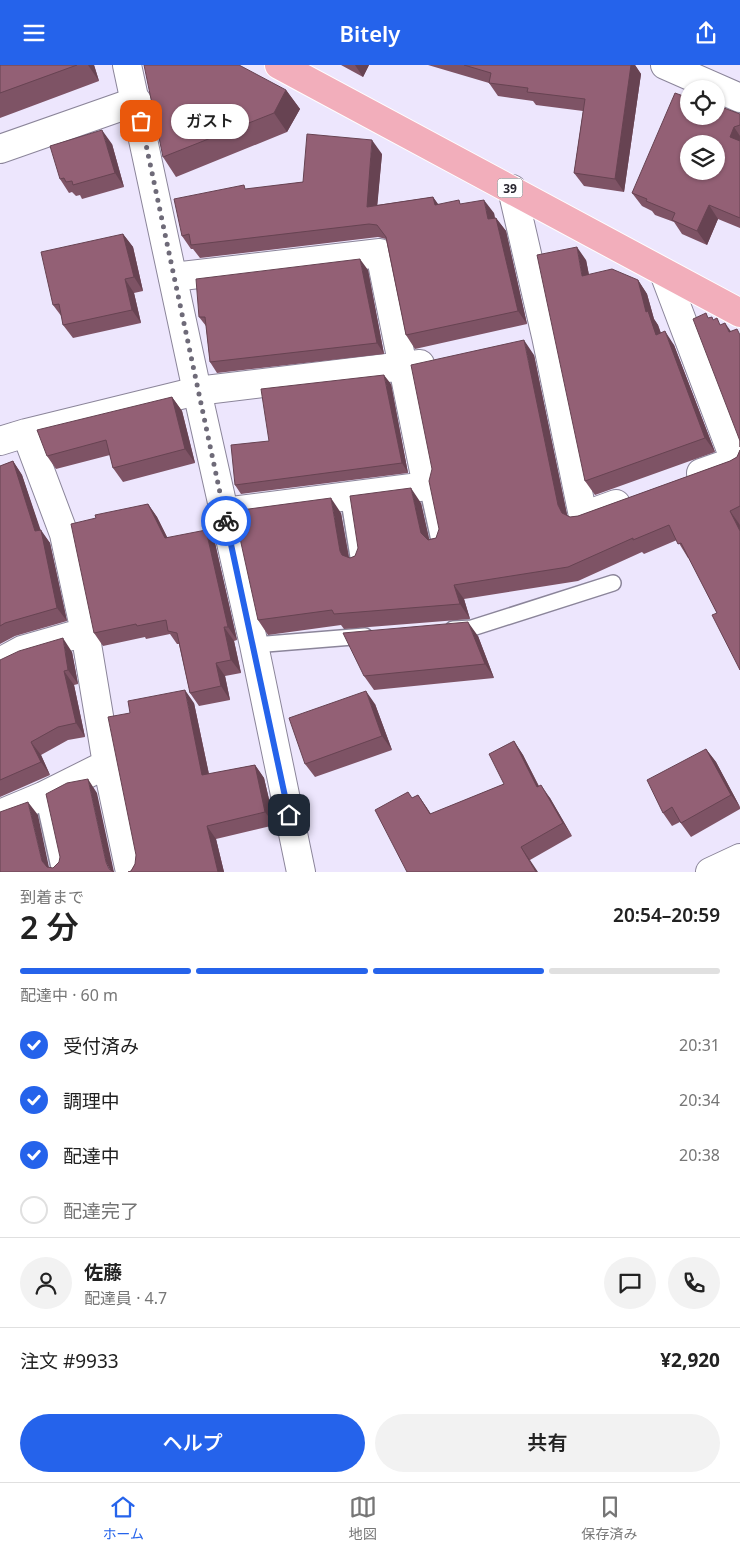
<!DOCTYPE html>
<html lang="ja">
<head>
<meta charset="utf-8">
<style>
	:root { --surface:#fff; --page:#f2f2f2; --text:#222; --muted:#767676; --line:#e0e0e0; --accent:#2563eb }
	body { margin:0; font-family:"Noto Sans","Noto Sans JP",sans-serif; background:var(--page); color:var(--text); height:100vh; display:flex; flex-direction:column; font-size:19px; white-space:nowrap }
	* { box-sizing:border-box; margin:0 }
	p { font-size:16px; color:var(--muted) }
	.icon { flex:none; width:28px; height:28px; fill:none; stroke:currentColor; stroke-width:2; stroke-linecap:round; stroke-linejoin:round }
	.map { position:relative; height:807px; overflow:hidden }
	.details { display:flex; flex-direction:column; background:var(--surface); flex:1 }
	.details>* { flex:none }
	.tools { position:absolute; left:680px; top:15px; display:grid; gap:10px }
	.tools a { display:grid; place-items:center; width:45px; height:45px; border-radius:50%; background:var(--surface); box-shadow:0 1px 4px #0004; font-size:25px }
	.pin { position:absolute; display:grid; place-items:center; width:42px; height:42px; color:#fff; margin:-21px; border-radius:10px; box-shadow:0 2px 8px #0006 }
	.courier { position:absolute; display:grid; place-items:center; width:50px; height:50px; margin:-25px; border:4px solid #2563eb; border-radius:50%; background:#fff; color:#222; box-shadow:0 1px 6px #0007 }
	.bubble { position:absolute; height:35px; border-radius:18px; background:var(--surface); box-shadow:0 1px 4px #0004; font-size:16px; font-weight:600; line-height:35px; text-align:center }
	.overview em { font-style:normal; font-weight:600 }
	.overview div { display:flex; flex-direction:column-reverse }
	.overview { display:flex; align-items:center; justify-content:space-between; height:85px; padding:0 20px }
	h1 { font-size:32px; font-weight:600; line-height:38px }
	.bar { display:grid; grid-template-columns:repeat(4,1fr); gap:8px 5px; align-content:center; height:60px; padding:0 20px }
	.bar i { height:6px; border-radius:4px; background:var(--line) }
	.bar .active { background:var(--accent) }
	.bar p { grid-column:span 4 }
	.line { display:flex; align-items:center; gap:12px; padding:0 20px; border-top:1px solid var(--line) }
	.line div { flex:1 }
	.round { display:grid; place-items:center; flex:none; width:52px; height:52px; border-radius:26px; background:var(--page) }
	ol { padding:0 20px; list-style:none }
	li { display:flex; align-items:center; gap:15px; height:55px }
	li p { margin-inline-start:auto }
	li .icon { padding:5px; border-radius:50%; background:var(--accent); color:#fff; stroke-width:4 }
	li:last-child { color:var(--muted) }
	li i { width:28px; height:28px; border:2px solid var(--line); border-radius:50% }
	.action { display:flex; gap:10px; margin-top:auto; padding:10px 20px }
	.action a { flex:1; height:58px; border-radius:30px; background:var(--accent); color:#fff; font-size:20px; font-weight:600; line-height:58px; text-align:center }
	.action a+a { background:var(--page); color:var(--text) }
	header { display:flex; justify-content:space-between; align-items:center; height:65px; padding:0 20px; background:var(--accent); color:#fff; font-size:22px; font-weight:600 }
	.menu { display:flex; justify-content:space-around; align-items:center; height:70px; border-top:1px solid var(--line); background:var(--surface); font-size:14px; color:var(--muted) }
	.menu a { display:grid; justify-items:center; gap:2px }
	.menu .active { color:var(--accent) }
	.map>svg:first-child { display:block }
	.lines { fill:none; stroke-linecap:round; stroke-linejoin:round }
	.service-casing { stroke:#8b859a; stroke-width:18 }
	.minor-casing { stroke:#8b859a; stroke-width:30 }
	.tertiary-casing { stroke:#8b859a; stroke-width:30 }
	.primary-casing { stroke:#fff; stroke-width:30 }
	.service { stroke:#fff; stroke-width:15 }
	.minor { stroke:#fff; stroke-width:28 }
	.tertiary { stroke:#fff; stroke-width:28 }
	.primary { stroke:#f2aebb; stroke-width:28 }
	.wall { fill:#7e5365 }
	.shaded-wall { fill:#674352 }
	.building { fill:#936075; stroke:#674352; fill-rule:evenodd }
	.done { stroke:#6e6a78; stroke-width:5; stroke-dasharray:0 9 }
	.route { stroke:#2563eb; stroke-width:6 }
	.labels { text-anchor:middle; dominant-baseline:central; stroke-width:5; stroke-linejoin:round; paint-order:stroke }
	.shield { fill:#fff; stroke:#6a686e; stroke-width:1 }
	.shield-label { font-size:12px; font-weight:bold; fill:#2a2730 }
</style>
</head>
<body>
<header><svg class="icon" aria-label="menu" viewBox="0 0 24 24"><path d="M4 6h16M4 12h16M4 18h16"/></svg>Bitely<svg class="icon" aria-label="share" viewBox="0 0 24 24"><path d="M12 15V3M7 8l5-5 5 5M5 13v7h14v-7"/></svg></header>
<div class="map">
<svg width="740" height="807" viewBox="0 0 740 807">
	<rect width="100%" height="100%" fill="#ede6fd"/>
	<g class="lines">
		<defs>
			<path id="service" d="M 427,421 L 440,480
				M 348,430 L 359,498
				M 453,564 L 472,563 L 613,518
				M 254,580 L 365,571
				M 43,731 L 60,807"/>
			<path id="minor" d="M 665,0 L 740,33
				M 0,84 L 137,36
				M 512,124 L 546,271 L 583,451 L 616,439
				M 664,208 L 735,396 L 701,408
				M 173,212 L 380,188 L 427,421 L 224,447
				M 26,368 L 64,469 L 85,567 L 107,699 L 130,807
				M 0,376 L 26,368 L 197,326 L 420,299
				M 0,597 L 22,585 L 85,567
				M 0,749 L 43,731 L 107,699"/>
			<path id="tertiary" d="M 127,0 L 197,326 L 254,580 L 301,807
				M 710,807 L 740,793"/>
			<path id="primary" d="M 279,0 L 740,248"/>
		</defs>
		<!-- service casing -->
		<use href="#service" class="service-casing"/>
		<!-- minor casing -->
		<use href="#minor" class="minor-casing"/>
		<!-- tertiary casing -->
		<use href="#tertiary" class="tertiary-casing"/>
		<!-- primary casing -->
		<use href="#primary" class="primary-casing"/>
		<!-- service -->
		<use href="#service" class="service"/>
		<!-- minor -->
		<use href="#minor" class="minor"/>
		<!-- tertiary -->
		<use href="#tertiary" class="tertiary"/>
		<!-- primary -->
		<use href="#primary" class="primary"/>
	</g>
	<!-- wall -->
	<path class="wall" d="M 0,0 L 94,0 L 99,16 L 0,53 Z
		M 341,0 L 369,0 L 363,12 Z
		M 428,0 L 635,0 L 641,9 L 624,127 L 584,121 L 574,108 L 583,46 L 536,40 L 533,36 L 498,31 L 489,18 Z
		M 286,25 L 300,44 L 287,67 L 176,112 L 163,92 Z
		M 689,33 L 740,49 L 740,163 L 718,154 L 707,180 L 682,169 L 674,157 L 655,150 L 652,146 L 642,141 L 632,128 Z
		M 112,79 L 124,122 L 82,134 L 80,130 L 76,131 L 72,127 L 69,128 L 60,114 Z
		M 382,89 L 377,140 L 433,132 L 438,139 L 462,139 L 494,148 L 495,153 L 496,153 L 506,166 L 527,259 L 415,284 L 406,270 L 386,174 L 378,172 L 200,193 L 193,184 L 191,184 L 182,171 L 247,124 L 303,117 Z
		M 123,169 L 133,182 L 143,226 L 134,228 L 141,258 L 73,273 L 63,260 L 62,252 L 53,240 Z
		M 586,195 L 589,210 L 638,215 L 647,229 L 654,254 L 658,260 L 661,268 L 674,280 L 715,387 L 595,430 L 585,416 Z
		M 368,205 L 384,289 L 217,308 L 210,297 L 206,261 L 199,252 Z
		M 534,290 L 567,450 L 570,452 L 578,451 L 730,396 L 737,392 L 740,385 L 740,605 L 717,548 L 689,493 L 688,493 L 677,475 L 644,489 L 642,487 L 578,516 L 464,534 L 470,554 L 344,564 L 341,560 L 268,570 L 258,555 L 341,448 L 349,492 L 350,493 L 355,491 L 421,438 L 429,474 L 436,473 Z
		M 391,319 L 408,408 L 241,429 L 235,420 L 269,376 Z
		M 172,332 L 182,346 L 195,398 L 123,417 L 113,403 L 110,390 L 56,404 L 47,391 Z
		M 13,396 L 22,410 L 40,465 L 50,478 L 67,556 L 15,571 L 0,579 L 0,401 Z
		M 148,439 L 157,452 L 167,472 L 215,478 L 237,575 L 234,576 L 241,608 L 225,611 L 230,635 L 199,641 L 190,628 L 179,579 L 177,579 L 170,569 L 146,574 L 145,572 L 103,581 L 94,568 L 96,453 Z
		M 478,571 L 494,613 L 374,625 L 364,611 Z
		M 72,587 L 78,619 L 74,620 L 85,672 L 68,675 L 41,690 L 50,710 L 0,732 L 0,595 Z
		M 194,638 L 209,709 L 255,700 L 264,713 L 275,760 L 216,774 L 224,807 L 128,807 L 131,806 L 135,799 Z
		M 375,639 L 392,685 L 315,712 L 305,699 Z
		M 514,676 L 523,690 L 539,721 L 550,733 L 572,771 L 530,795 L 407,807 L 412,733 L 418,730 L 431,749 L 504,719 Z
		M 706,684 L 716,697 L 740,742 L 740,744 L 691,772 L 680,757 L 672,761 L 663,748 Z"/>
	<!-- shaded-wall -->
	<path class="shaded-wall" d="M 88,0 L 94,0 L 99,16 Z
		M 355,0 L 369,0 L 363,12 Z
		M 631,0 L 635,0 L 641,9 L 624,127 L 615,114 Z
		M 286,25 L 300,44 L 287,67 L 274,48 Z
		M 734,62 L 740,71 L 740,84 L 730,72 Z
		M 102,65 L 112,79 L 124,122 L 115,108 Z
		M 372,75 L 382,89 L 376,155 L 367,142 Z
		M 433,132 L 442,145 L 435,140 Z
		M 484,135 L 494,148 L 497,168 L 488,154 Z
		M 709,140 L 718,154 L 707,180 L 697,166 Z
		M 496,153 L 506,166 L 527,259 L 518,246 Z
		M 123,169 L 133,182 L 143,226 L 134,212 Z
		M 577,182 L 586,195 L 592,225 L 582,211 Z
		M 360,194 L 368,205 L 384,289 L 377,278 Z
		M 125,214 L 134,228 L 141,258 L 132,245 Z
		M 638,215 L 647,229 L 654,254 L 658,260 L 666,284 L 656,270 L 646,247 Z
		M 725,258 L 735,272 L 729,267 Z
		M 665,266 L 674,280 L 715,387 L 705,373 Z
		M 524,275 L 534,290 L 568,454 L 562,448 L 558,440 Z
		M 384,310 L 391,319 L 408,408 L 402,398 Z
		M 172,332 L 182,346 L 195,398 L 185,384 Z
		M 13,396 L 22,410 L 42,469 L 41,465 L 50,478 L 67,556 L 57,543 L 35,466 Z
		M 411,423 L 421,438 L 431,482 L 421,468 Z
		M 331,433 L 341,448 L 350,500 L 342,490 L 340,486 Z
		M 148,439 L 157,452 L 174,486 L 165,473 Z
		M 730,446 L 740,460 L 740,466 Z
		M 206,465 L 215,478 L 237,575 L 228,562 Z
		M 454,520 L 464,534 L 470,554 L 460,539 Z
		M 468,557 L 478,571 L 494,613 L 485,599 Z
		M 224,562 L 234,576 L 241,608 L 231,595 Z
		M 63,573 L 72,587 L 78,619 L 68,605 Z
		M 216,598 L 225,611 L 230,635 L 221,621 Z
		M 64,606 L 74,620 L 85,672 L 76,658 Z
		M 185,625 L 194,638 L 212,724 L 202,710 Z
		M 366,626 L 375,639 L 392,685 L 382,671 Z
		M 514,676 L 523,690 L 546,736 L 537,722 Z
		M 31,677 L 41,690 L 50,710 L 41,697 Z
		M 706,684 L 716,697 L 740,742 L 731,730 Z
		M 255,700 L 264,713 L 275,760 L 265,747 Z
		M 88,714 L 97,728 L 114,807 L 111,807 L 106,797 Z
		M 541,720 L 550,733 L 572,771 L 563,758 Z
		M 418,730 L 427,743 L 439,763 L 430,749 Z
		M 28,737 L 38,750 L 50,807 L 42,796 Z
		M 207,761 L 216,774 L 224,807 L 218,807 Z
		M 521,782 L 530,795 L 538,807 L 536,807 Z"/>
	<!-- building -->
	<path class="building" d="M 0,0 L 77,0 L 0,28 Z
		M 144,0 L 239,0 L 286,25 L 274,48 L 163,92 Z
		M 464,0 L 631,0 L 615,114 L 574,108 L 585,34 L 527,27 L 528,23 L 489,18 L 491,8 Z
		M 675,28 L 689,33 L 689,51 L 716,51 L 716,40 L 740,49 L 740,60 L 734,62 L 730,72 L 740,76 L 740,153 L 709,140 L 697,166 L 672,155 L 675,148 L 646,136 L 647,134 L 632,128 ZM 689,79 L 716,79 L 716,106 L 689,106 Z
		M 102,65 L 115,108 L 73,120 L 72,116 L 66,117 L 64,113 L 60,114 L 50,81 Z
		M 307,69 L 372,75 L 367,142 L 433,132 L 435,140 L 459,135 L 460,139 L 484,135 L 488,154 L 496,153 L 518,246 L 406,270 L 386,172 L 377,160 L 369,159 L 191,180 L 189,169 L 182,171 L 174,134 L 244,120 L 245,124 L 303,117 Z
		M 123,169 L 134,212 L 125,214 L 132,245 L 63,260 L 59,239 L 53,240 L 41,187 Z
		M 577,182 L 582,211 L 612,204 L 638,215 L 646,247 L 648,246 L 656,270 L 665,266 L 705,373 L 585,416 L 537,190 Z
		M 360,194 L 377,278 L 210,297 L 205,252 L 199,252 L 196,214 Z
		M 706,248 L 708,253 L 712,252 L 713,255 L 717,253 L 720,260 L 725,258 L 729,267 L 737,264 L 740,270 L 740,382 L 740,376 L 693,254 Z
		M 524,275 L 558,440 L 562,448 L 570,452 L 578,451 L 730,396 L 737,392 L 740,385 L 740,441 L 730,446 L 740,466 L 740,605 L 712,550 L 717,548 L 681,478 L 678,479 L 669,460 L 633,475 L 633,473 L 568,502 L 454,520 L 460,539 L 334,549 L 332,545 L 258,555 L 234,446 L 331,433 L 340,486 L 342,490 L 350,493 L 355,491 L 358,483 L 350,431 L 411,423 L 421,468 L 428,475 L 436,473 L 439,464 L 429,416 L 432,404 L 411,300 Z
		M 384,310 L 402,398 L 235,420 L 231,380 L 269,376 L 261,324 Z
		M 172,332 L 185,384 L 113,403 L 106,375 L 47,391 L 37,365 Z
		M 13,396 L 35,466 L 41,465 L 57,543 L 5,558 L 0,561 L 0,401 Z
		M 148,439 L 165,473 L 206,465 L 228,562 L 224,562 L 231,595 L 216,598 L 221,621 L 190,628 L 177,568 L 168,566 L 166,555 L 137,561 L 136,559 L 94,568 L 71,459 L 96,453 L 95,450 Z
		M 468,557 L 485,599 L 364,611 L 343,568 Z
		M 63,573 L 68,605 L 64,606 L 76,658 L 58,662 L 31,677 L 41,697 L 0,715 L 0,595 L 19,586 Z
		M 185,625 L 202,710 L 255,700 L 265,747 L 207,761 L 218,807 L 128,807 L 131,806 L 135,799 L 136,790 L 108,652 L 130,648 L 128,636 Z
		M 366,626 L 382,671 L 305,699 L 289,653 Z
		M 514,676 L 537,722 L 541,720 L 563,758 L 521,782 L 536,807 L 407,807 L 375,745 L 408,727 L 412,733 L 418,730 L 430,749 L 504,719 L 489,689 Z
		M 706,684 L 731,730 L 681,758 L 672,742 L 663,748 L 647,715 Z
		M 88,714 L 106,797 L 109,804 L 114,807 L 0,807 L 0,747 L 28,737 L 42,796 L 47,802 L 53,803 L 59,797 L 60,792 L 46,729 L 67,718 Z"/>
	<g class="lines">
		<!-- done -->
		<path class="done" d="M 141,56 L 226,456"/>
		<!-- route -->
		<path class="route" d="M 226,456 L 289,750"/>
	</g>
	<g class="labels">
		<!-- shield labels -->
		<rect class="shield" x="497.5" y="113.5" width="25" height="19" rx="4"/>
		<g class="shield-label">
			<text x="510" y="123">39</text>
		</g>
	</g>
</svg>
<div class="tools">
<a><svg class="icon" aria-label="locate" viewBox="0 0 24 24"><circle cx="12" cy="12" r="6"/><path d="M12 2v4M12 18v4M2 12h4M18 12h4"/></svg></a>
<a><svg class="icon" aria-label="layers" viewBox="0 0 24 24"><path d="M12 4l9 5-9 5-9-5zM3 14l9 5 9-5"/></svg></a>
</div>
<div class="pin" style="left:141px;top:56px;background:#ea580c"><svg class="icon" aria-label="bag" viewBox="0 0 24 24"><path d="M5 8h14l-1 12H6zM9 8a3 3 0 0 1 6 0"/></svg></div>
<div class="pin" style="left:289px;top:750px;background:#1f2937"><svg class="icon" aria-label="home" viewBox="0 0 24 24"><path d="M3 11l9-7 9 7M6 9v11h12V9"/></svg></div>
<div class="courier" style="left:226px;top:456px"><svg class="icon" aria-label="bike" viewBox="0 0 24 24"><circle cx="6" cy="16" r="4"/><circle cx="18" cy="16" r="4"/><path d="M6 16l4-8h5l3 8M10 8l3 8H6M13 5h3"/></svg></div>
<div class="bubble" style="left:171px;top:39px;width:78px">ガスト</div>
</div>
<section class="details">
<div class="overview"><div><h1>2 分</h1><p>到着まで</p></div><em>20:54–20:59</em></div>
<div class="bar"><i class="active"></i><i class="active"></i><i class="active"></i><i></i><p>配達中 · 60 m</p></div>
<ol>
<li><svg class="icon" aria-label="check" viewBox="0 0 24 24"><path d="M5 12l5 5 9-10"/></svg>受付済み<p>20:31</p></li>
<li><svg class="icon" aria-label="check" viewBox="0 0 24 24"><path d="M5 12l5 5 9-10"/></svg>調理中<p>20:34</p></li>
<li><svg class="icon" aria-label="check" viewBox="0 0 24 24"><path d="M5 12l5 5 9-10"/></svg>配達中<p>20:38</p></li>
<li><i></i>配達完了</li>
</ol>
<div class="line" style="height:90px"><a class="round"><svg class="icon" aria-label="person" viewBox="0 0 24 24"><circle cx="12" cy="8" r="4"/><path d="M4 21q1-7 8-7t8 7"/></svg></a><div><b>佐藤</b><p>配達員 · 4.7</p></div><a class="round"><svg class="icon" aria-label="chat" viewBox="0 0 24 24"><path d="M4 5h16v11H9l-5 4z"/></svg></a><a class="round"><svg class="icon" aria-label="phone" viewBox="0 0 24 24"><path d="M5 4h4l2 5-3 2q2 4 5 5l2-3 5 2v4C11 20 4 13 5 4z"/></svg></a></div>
<div class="line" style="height:65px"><div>注文 #9933</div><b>¥2,920</b></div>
<div class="action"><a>ヘルプ</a><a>共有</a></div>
</section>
<nav class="menu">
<a class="active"><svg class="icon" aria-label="home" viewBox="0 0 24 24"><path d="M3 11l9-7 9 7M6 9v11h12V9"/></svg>ホーム</a>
<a><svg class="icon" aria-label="map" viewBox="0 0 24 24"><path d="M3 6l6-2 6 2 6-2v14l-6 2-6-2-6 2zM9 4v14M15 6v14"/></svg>地図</a>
<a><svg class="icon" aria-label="saved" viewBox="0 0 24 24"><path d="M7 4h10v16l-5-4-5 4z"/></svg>保存済み</a>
</nav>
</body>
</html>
